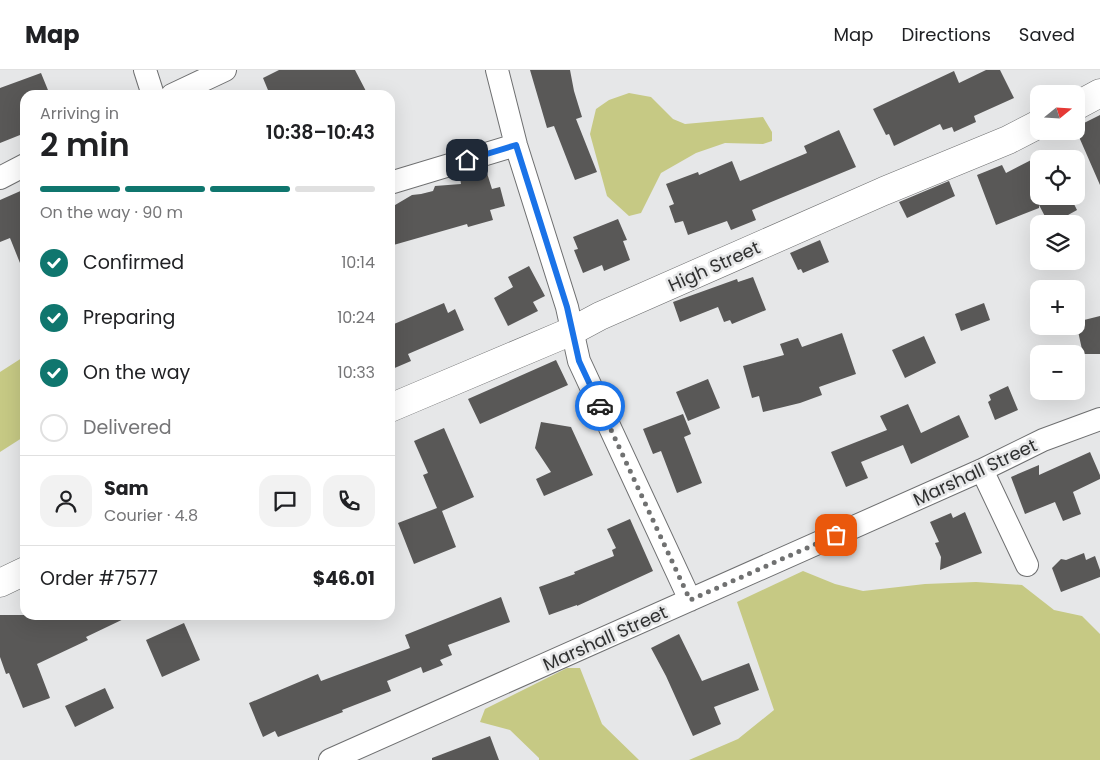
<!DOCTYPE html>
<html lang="en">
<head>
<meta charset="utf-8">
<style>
	:root { --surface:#fff; --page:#f2f2f2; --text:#202124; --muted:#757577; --line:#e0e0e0; --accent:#0f766e }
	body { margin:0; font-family:Poppins,sans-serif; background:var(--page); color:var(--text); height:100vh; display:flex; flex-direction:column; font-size:19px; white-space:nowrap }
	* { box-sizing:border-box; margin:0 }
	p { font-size:16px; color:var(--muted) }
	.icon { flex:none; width:28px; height:28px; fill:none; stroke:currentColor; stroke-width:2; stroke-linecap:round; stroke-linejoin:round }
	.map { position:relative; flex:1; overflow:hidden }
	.panel { position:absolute; left:20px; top:20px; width:375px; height:530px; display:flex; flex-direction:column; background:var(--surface); border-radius:15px; box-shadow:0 5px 20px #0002 }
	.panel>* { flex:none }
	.needle { width:32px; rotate:72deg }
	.fabs { position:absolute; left:1030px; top:15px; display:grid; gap:10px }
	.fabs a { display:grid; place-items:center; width:55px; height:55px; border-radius:10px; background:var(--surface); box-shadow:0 5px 20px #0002; font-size:25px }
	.pin { position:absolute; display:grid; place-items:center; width:42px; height:42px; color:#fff; margin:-21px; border-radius:10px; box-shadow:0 2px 8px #0006 }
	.courier { position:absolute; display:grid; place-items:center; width:50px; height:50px; margin:-25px; border:4px solid #1a73e8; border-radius:50%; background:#fff; color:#222; box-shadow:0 1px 6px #0007 }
	.summary em { font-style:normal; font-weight:600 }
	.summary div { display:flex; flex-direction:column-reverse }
	.summary { display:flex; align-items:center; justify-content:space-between; height:85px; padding:0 20px }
	h1 { font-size:32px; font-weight:600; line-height:38px }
	.bar { display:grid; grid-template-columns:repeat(4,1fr); gap:8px 5px; align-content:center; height:60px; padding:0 20px }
	.bar i { height:6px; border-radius:4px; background:var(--line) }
	.bar .selected { background:var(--accent) }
	.bar p { grid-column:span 4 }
	.line { display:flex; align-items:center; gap:12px; padding:0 20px; border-top:1px solid var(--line) }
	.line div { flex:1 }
	.round { display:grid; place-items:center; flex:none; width:52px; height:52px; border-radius:15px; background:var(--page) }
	ol { padding:0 20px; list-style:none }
	li { display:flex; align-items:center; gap:15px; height:55px }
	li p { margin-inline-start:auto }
	li .icon { padding:5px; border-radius:50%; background:var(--accent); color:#fff; stroke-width:4 }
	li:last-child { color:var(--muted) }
	li i { width:28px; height:28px; border:2px solid var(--line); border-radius:50% }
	header { display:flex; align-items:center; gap:30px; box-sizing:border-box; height:70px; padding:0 25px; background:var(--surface); border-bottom:1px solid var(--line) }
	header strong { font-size:24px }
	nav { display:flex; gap:28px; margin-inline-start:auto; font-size:18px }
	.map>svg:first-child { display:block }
	.green { fill:#c6c984 }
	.building { fill:#595857 }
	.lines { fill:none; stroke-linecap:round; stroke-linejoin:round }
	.minor-casing { stroke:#6e6f70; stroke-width:24 }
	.secondary-casing { stroke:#6e6f70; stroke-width:29 }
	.minor { stroke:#fff; stroke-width:22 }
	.secondary { stroke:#fff; stroke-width:28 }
	.done { stroke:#707171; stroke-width:5; stroke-dasharray:0 9 }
	.route { stroke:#1a73e8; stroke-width:6 }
	.labels { text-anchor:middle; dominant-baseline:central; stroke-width:5; stroke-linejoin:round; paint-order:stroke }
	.street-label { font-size:18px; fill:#303131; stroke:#e6e7e8 }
</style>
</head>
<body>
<header>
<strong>Map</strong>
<nav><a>Map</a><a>Directions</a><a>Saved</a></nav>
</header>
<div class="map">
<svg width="1100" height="690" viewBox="0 0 1100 690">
	<rect width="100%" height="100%" fill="#e6e7e8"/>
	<!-- green -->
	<path class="green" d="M 629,23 L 651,27 L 673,49 L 685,54 L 763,47 L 772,62 L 772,71 L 763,74 L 725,73 L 696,83 L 661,103 L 641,143 L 629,146 L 607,126 L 590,64 L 596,39 L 609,30 Z
		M 25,286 L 25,366 L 0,382 L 0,302 Z
		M 803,501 L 835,514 L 863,521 L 925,514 L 976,512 L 1022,515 L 1054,540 L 1082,546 L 1100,564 L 1100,690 L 689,690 L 738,669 L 774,640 L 737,532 Z
		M 567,598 L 580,598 L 602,654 L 639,690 L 539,690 L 539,688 L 510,660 L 480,652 L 485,639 Z"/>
	<!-- building -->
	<path class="building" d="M 279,0 L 355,0 L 368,25 L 270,25 L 263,8 Z
		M 530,0 L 570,0 L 574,21 L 582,47 L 576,49 L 597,102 L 575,110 L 554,56 L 547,58 Z
		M 986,0 L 1000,0 L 1014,28 L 974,46 L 976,52 L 954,62 L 952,57 L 943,60 L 940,54 L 894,76 L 889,64 L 886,65 L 873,39 L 954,1 L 959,13 Z
		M 41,3 L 50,25 L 25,25 L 25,63 L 0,73 L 0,18 Z
		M 1100,45 L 1100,115 L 1076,60 L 1076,57 Z
		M 839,60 L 856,97 L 752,140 L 756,150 L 731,160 L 727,151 L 688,165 L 683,151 L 675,153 L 669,136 L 674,134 L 666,114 L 698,102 L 699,105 L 732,91 L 740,111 L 807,83 L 804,76 Z
		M 1039,86 L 1039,126 L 1070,126 L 1077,140 L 1052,154 L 1049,154 L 1039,135 L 1039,138 L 996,155 L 977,105 L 1002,95 L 1006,103 Z
		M 486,100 L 492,119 L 500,117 L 505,136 L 490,140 L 493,150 L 468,157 L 467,154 L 390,176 L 390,138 L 412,125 L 421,124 L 433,121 L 435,116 L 461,114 L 460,107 Z
		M 949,111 L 955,126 L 907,148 L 899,132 Z
		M 25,119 L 25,203 L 24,203 L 10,168 L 0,172 L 0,130 Z
		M 618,149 L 627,170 L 623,171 L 630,190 L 604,201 L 602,195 L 583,203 L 574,180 L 578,179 L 573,167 Z
		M 820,170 L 829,192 L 803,203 L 801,199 L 798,200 L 790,183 Z
		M 529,196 L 545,226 L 533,232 L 538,241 L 508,256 L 494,228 L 513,217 L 508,207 Z
		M 753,207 L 766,240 L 732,254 L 730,250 L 724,252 L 718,237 L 680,252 L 673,232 L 737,209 L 738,212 Z
		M 444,233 L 448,243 L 455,239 L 464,260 L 408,284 L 411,291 L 390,300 L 390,244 L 394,254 Z
		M 984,233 L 990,250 L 961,261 L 955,244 Z
		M 1100,246 L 1100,284 L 1083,284 L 1076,252 Z
		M 842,263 L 856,304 L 819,317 L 822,325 L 800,333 L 763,342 L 759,326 L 752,328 L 743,296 L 784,285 L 780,274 L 798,268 L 802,277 Z
		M 924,266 L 936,293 L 905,308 L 892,280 Z
		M 556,290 L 568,315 L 480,354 L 468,329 Z
		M 708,309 L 720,338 L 688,351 L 676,322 Z
		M 1008,316 L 1018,340 L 995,350 L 988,332 L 991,330 L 989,325 Z
		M 908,334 L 921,363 L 959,345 L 969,367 L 911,394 L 903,375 L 861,392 L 868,408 L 846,417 L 831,382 L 887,360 L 880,346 Z
		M 683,344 L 691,364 L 684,367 L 702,413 L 677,423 L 661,381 L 653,384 L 643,359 Z
		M 541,352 L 571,357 L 593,405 L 544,426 L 536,409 L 551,402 L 535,378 Z
		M 444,358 L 474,427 L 442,441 L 456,477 L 414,494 L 398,453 L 437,438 L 423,405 L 428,403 L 414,371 Z
		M 1090,382 L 1100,405 L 1100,409 L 1073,422 L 1081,444 L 1063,451 L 1055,432 L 1025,444 L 1011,407 L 1039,395 L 1039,405 Z
		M 965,442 L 982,483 L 940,500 L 941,487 L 935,473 L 939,472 L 930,452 L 951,443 L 953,448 Z
		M 630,449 L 653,501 L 577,536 L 577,535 L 549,545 L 539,517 L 575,504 L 574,502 L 614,486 L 612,480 L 616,478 L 607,459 Z
		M 1084,483 L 1086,490 L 1095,486 L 1100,500 L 1100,507 L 1061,522 L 1052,498 L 1061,489 L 1066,490 Z
		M 501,527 L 510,552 L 448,575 L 452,585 L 440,590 L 443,595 L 423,603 L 421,597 L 387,611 L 391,621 L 342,640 L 343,642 L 278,667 L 275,661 L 263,667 L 249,633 L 318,604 L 321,611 L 410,578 L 405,565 Z
		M 0,545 L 132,545 L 86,567 L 88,570 L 37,594 L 50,628 L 23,638 L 9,603 L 6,604 L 0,587 Z
		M 184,553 L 200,590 L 162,607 L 146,570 Z
		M 679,564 L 702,611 L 749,593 L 759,620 L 714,637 L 721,654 L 693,666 L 666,606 L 651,578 Z
		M 105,618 L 114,638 L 75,657 L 65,636 Z
		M 490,666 L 499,690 L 432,690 L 432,688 Z"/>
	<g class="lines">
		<defs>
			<path id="minor" d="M 145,0 L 153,25
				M 497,0 L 516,75 L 567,237 L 579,291 L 690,530
				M 172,25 L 225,0
				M 0,108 L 25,95
				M 390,113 L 516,75
				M 982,400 L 1027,495
				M 330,690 L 982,400 L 1043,370 L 1100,349"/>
			<path id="secondary" d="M 1076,36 L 1100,23
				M 390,338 L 572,261 L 600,246 L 884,121 L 1008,70 L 1039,54
				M 0,513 L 25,501"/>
		</defs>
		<!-- minor casing -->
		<use href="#minor" class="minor-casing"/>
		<!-- secondary casing -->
		<use href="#secondary" class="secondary-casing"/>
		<!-- minor -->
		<use href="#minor" class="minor"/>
		<!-- secondary -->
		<use href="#secondary" class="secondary"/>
	</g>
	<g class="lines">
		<!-- done -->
		<path class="done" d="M 600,336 L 690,530 L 836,465"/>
		<!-- route -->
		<path class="route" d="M 467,90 L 516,75 L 567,237 L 579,291 L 600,336"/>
	</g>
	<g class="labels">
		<!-- street labels -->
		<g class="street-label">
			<text transform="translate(714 196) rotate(-24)">High Street</text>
			<text transform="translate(975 402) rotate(-25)">Marshall Street</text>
			<text transform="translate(605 568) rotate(-24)">Marshall Street</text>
		</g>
	</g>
</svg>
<div class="fabs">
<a><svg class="needle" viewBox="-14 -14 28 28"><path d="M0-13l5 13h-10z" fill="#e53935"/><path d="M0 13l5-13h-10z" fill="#757577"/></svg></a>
<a><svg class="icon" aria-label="locate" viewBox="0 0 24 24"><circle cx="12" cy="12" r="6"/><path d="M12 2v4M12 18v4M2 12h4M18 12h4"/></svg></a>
<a><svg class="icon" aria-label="layers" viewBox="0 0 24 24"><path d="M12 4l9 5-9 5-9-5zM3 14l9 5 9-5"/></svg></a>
<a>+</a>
<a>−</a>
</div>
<div class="pin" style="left:836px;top:465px;background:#ea580c"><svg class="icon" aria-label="bag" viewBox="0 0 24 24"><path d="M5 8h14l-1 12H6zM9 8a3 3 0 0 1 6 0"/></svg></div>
<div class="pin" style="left:467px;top:90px;background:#1f2937"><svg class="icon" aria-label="home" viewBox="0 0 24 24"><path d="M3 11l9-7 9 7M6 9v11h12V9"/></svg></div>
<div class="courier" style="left:600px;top:336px"><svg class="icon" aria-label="car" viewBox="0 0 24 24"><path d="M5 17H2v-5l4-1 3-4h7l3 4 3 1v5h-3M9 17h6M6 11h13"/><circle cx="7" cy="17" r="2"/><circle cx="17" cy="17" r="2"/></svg></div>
<section class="panel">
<div class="summary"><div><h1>2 min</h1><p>Arriving in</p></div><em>10:38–10:43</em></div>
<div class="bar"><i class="selected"></i><i class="selected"></i><i class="selected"></i><i></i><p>On the way · 90 m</p></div>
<ol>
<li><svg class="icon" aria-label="check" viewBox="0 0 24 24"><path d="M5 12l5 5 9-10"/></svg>Confirmed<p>10:14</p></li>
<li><svg class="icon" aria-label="check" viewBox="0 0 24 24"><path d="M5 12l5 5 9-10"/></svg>Preparing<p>10:24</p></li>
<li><svg class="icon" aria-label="check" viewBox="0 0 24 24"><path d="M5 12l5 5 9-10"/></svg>On the way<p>10:33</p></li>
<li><i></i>Delivered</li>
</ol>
<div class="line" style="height:90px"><a class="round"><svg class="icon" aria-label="person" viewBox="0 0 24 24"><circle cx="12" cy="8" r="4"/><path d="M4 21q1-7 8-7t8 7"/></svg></a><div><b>Sam</b><p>Courier · 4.8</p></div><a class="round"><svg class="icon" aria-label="chat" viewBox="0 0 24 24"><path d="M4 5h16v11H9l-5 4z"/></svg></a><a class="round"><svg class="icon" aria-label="phone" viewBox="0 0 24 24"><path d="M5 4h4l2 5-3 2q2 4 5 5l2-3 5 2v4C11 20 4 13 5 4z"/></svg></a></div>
<div class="line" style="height:65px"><div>Order #7577</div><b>$46.01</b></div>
</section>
</div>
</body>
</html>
